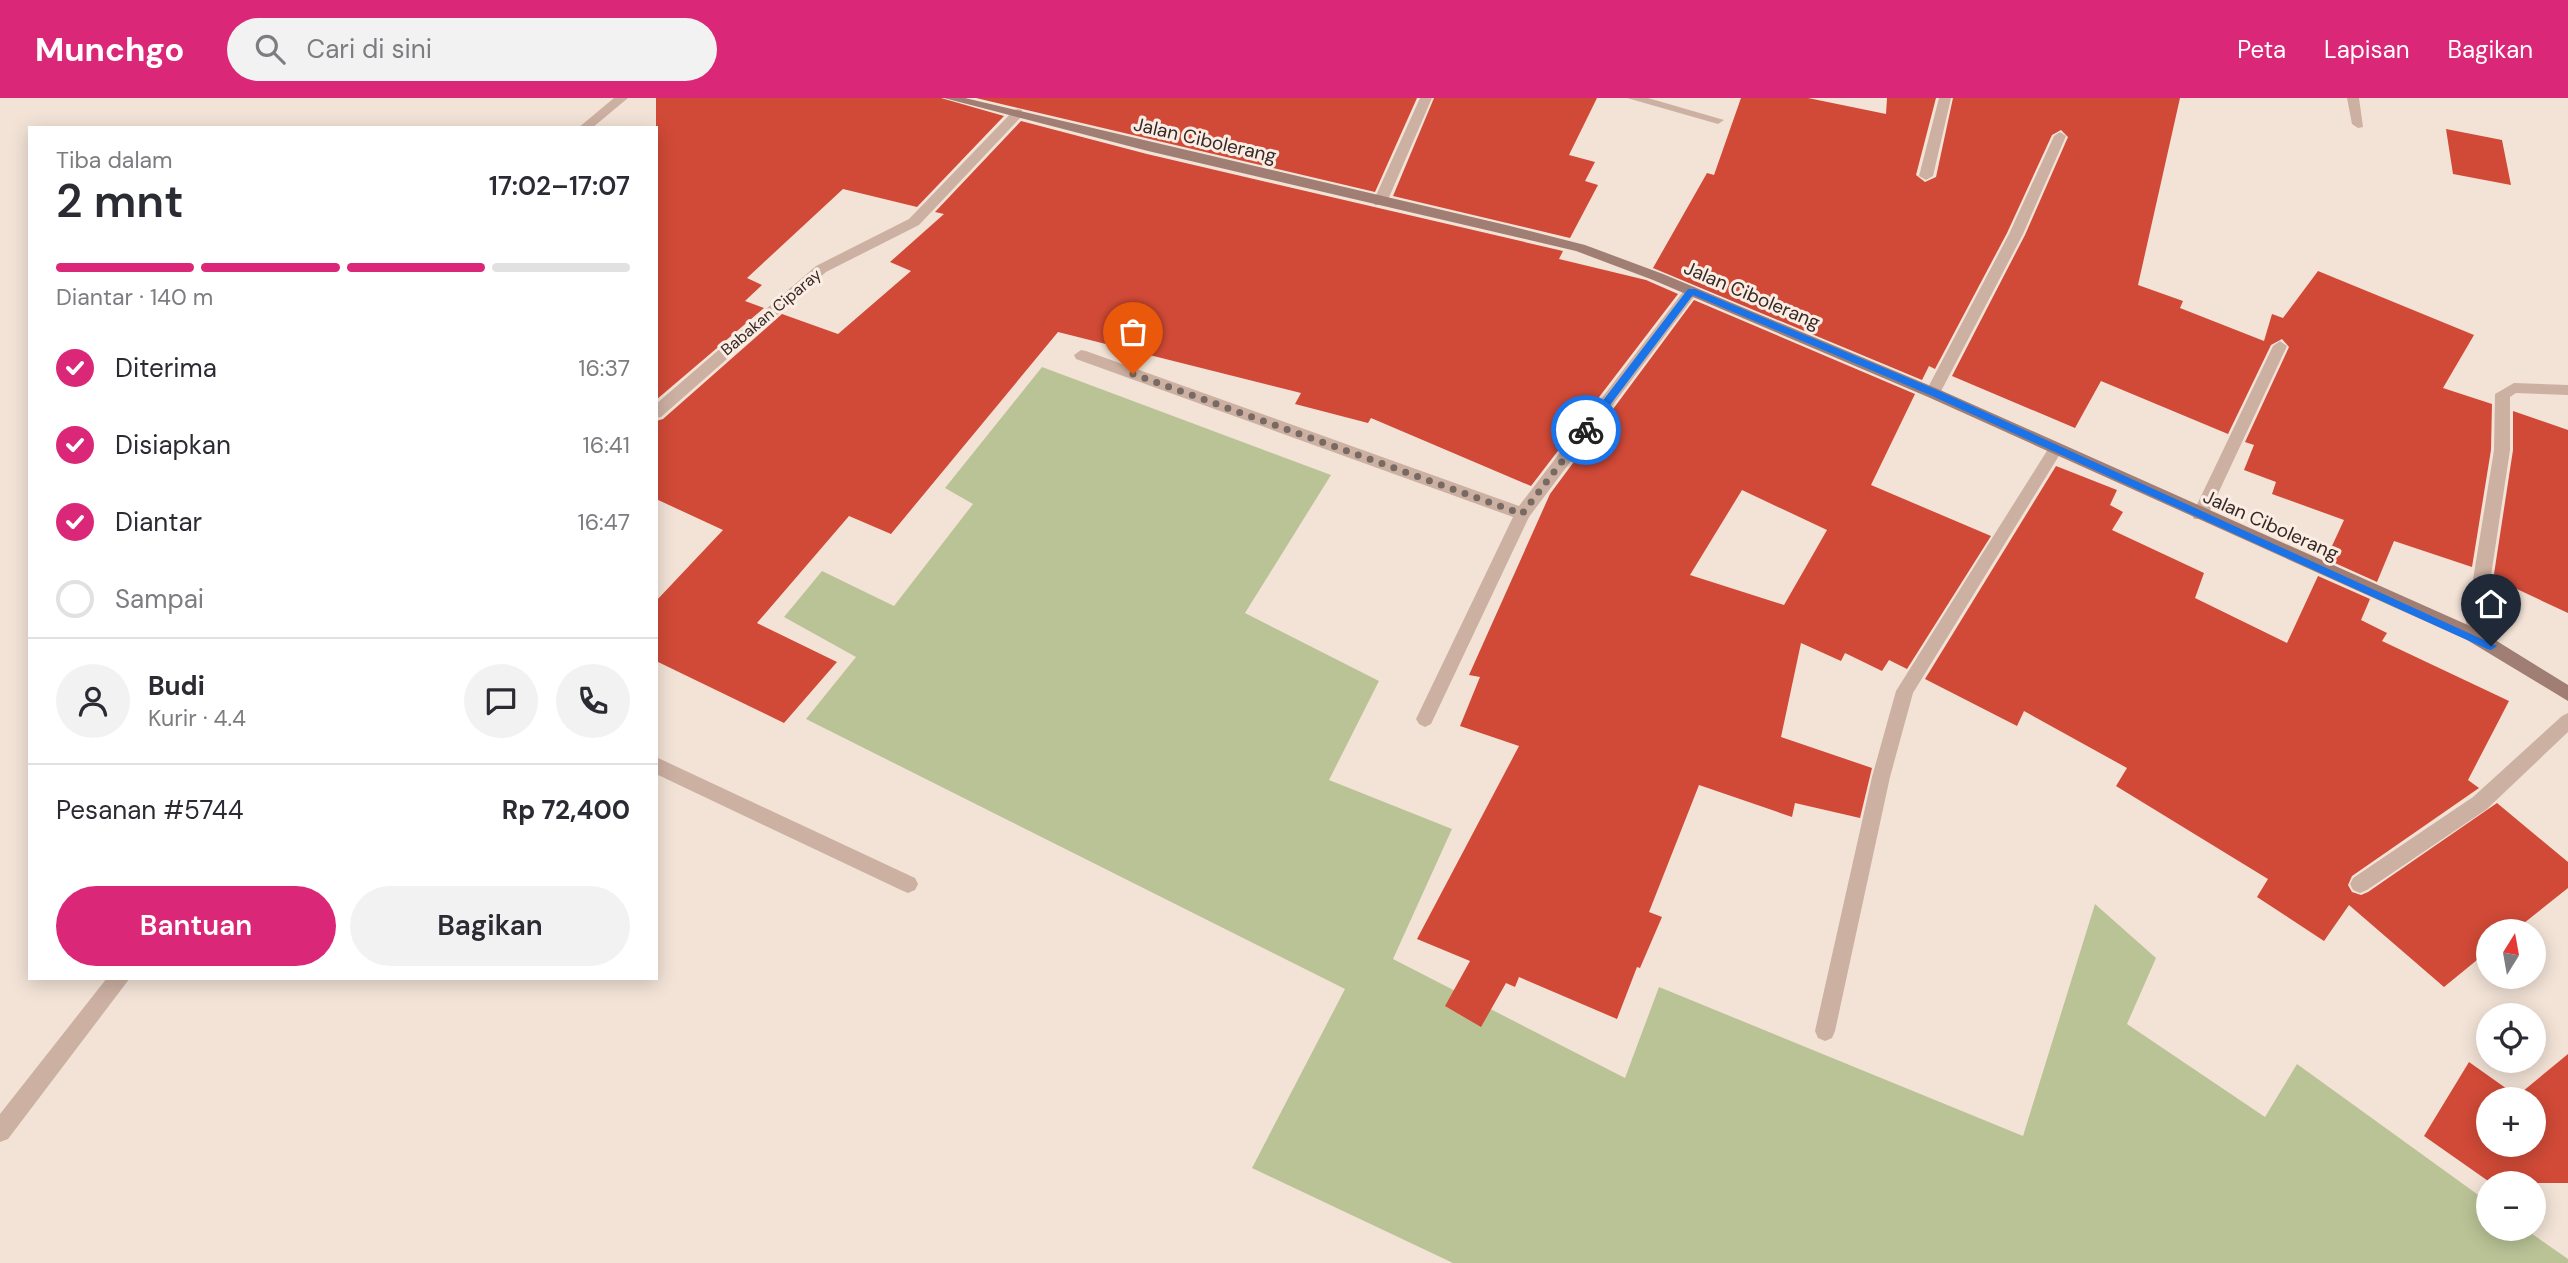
<!DOCTYPE html>
<html lang="id">
<head>
<meta charset="utf-8">
<style>
	:root { --surface:#fff; --page:#f2f2f3; --text:#2b2b33; --muted:#7c7c81; --line:#e1e1e2; --accent:#db2777 }
	body { margin:0; font-family:"DM Sans",sans-serif; background:var(--page); color:var(--text); height:100vh; display:flex; flex-direction:column; font-size:26px; white-space:nowrap }
	* { box-sizing:border-box; margin:0 }
	p { font-size:23px; color:var(--muted) }
	.icon { flex:none; width:38px; height:38px; fill:none; stroke:currentColor; stroke-width:2; stroke-linecap:round; stroke-linejoin:round }
	.map { position:relative; flex:1; overflow:hidden }
	.panel { position:absolute; left:28px; top:28px; width:630px; height:854px; display:flex; flex-direction:column; background:var(--surface); border-radius:0px; box-shadow:0 4px 18px #0003 }
	.panel>* { flex:none }
	.needle { width:46px; rotate:11deg }
	.buttons { position:absolute; left:2476px; top:821px; display:grid; gap:14px }
	.buttons a { display:grid; place-items:center; width:70px; height:70px; border-radius:50%; background:var(--surface); box-shadow:0 4px 18px #0003; font-size:35px }
	.pin { position:absolute; display:grid; place-items:center; width:60px; height:60px; color:#fff; margin:-72px -30px; border-radius:50% 50% 50% 0; rotate:-45deg; box-shadow:0 0 7px #0007 }
	.pin .icon { rotate:45deg }
	.courier { position:absolute; display:grid; place-items:center; width:70px; height:70px; margin:-35px; border:5px solid #1a73e8; border-radius:50%; background:#fff; color:#222; box-shadow:0 2px 9px #0007 }
	.overview em { font-style:normal; font-weight:600 }
	.overview div { display:flex; flex-direction:column-reverse }
	.overview { display:flex; align-items:center; justify-content:space-between; height:119px; padding:0 28px }
	h1 { font-size:46px; font-weight:600; line-height:52px }
	.bar { display:grid; grid-template-columns:repeat(4,1fr); gap:10px 7px; align-content:center; height:84px; padding:0 28px }
	.bar i { height:9px; border-radius:5px; background:var(--line) }
	.bar .on { background:var(--accent) }
	.bar p { grid-column:span 4 }
	.line { display:flex; align-items:center; gap:18px; padding:0 28px; border-top:2px solid var(--line) }
	.line div { flex:1 }
	.round { display:grid; place-items:center; flex:none; width:74px; height:74px; border-radius:37px; background:var(--page) }
	ol { padding:0 28px; list-style:none }
	li { display:flex; align-items:center; gap:21px; height:77px }
	li p { margin-inline-start:auto }
	li .icon { padding:7px; border-radius:50%; background:var(--accent); color:#fff; stroke-width:4 }
	li:last-child { color:var(--muted) }
	li i { width:38px; height:38px; border:4px solid var(--line); border-radius:50% }
	.action { display:flex; gap:14px; margin-top:auto; padding:14px 28px }
	.action a { flex:1; height:80px; border-radius:42px; background:var(--accent); color:#fff; font-size:28px; font-weight:600; line-height:80px; text-align:center }
	.action a+a { background:var(--page); color:var(--text) }
	header { display:flex; align-items:center; gap:42px; box-sizing:border-box; height:98px; padding:0 35px; background:var(--accent); color:#fff }
	header strong { font-size:33px }
	nav { display:flex; gap:38px; margin-inline-start:auto; font-size:24px }
	.search { width:490px; height:63px; background:var(--page); display:flex; align-items:center; gap:18px; box-sizing:border-box; padding:0 24px; border-radius:38px; color:var(--muted); font-size:26px }
	.map>svg:first-child { display:block }
	.green { fill:#bac396 }
	.building { fill:#d14a37; fill-rule:evenodd }
	.lines { fill:none; stroke-linecap:round; stroke-linejoin:round }
	.lane { fill:#ccb0a2; fill-rule:evenodd }
	.street { fill:#ccb0a2; fill-rule:evenodd }
	.secondary { fill:#a07e73; fill-rule:evenodd }
	.route { fill:#1a73e8 }
	.done { stroke:#786963; stroke-width:7; stroke-dasharray:0 12.6 }
	.labels { text-anchor:middle; dominant-baseline:central; stroke-width:6; stroke-linejoin:round; paint-order:stroke }
	.far-street-label { font-size:16px; fill:#362825; stroke:#fbede4 }
	.street-label { font-size:19px; fill:#362825; stroke:#fbede4 }
</style>
</head>
<body>
<header>
<strong>Munchgo</strong>
<div class="search"><svg class="icon" aria-label="search" viewBox="0 0 24 24"><circle cx="10" cy="10" r="6"/><path d="M15 15l6 6"/></svg>Cari di sini</div>
<nav><a>Peta</a><a>Lapisan</a><a>Bagikan</a></nav>
</header>
<div class="map">
<svg width="2568" height="1165" viewBox="0 0 2568 1165">
	<rect width="100%" height="100%" fill="#f3e3d7"/>
	<!-- green -->
	<path class="green" d="M 1042,269 L 1331,377 L 1245,515 L 1379,583 L 1329,682 L 1452,731 L 1393,861 L 1625,980 L 1659,889 L 2023,1038 L 2095,806 L 2156,860 L 2127,926 L 2265,1019 L 2297,966 L 2488,1104 L 2488,1130 L 2525,1131 L 2568,1161 L 2568,1165 L 1453,1165 L 1252,1070 L 1345,891 L 806,621 L 856,559 L 784,519 L 822,473 L 894,508 L 973,406 L 945,390 Z"/>
	<!-- building -->
	<path class="building" d="M 656,0 L 941,0 L 1004,18 L 917,109 L 843,91 L 747,180 L 762,187 L 745,203 L 764,210 L 656,302 Z
		M 976,0 L 1417,0 L 1375,94 Z
		M 1434,0 L 1597,0 L 1569,57 L 1595,64 L 1585,83 L 1598,87 L 1570,140 L 1393,98 Z
		M 1741,0 L 1808,0 L 1886,16 L 1887,0 L 1936,0 L 1916,77 L 1925,84 L 1936,79 L 1953,0 L 2180,0 L 2138,187 L 2183,203 L 2180,210 L 2264,243 L 2272,216 L 2283,220 L 2318,173 L 2474,237 L 2443,290 L 2492,306 L 2491,352 L 2472,469 L 2394,443 L 2377,484 L 2326,461 L 2344,422 L 2272,396 L 2276,384 L 2244,372 L 2254,347 L 2245,344 L 2289,249 L 2282,241 L 2271,247 L 2228,336 L 2101,283 L 2075,330 L 1952,278 L 2025,137 L 2068,39 L 2061,32 L 2052,37 L 2007,135 L 1935,271 L 1929,268 L 1922,282 L 1653,170 L 1707,75 L 1714,77 Z
		M 1021,23 L 1147,56 L 1563,153 L 1559,161 L 1646,182 L 1678,196 L 1531,388 L 1371,320 L 1368,325 L 1295,306 L 1301,295 L 1058,234 L 891,436 L 849,418 L 757,525 L 837,564 L 784,625 L 656,563 L 656,503 L 723,432 L 656,401 L 656,323 L 663,321 L 782,216 L 838,236 L 911,173 L 890,164 L 944,116 L 935,114 Z
		M 2446,31 L 2502,42 L 2511,87 L 2453,76 Z
		M 1694,202 L 1915,296 L 1871,387 L 1991,438 L 1907,571 L 1889,562 L 1882,573 L 1845,555 L 1841,563 L 1801,545 L 1781,639 L 1872,670 L 1860,720 L 1795,705 L 1792,719 L 1699,687 L 1649,814 L 1662,819 L 1640,870 L 1637,869 L 1617,921 L 1519,879 L 1515,889 L 1506,885 L 1481,929 L 1445,908 L 1470,863 L 1417,841 L 1519,648 L 1460,628 L 1480,579 L 1469,577 L 1550,396 ZM 1742,392 L 1827,432 L 1784,507 L 1690,477 Z
		M 2513,313 L 2568,332 L 2568,515 L 2504,485 L 2505,480 L 2494,476 L 2513,352 Z
		M 2056,368 L 2117,392 L 2110,407 L 2123,414 L 2112,432 L 2204,475 L 2195,500 L 2287,545 L 2318,478 L 2370,501 L 2361,522 L 2387,535 L 2382,543 L 2509,603 L 2468,682 L 2479,690 L 2352,778 L 2348,787 L 2352,794 L 2361,797 L 2368,794 L 2497,705 L 2568,764 L 2568,790 L 2514,833 L 2488,833 L 2488,853 L 2444,889 L 2349,807 L 2324,843 L 2257,799 L 2268,781 L 2116,688 L 2127,670 L 2024,613 L 2017,628 L 1925,581 Z
		M 2568,956 L 2568,1085 L 2491,1085 L 2424,1038 L 2469,964 L 2517,998 ZM 2488,1001 L 2534,1001 L 2534,1046 L 2488,1046 Z"/>
	<g class="lines">
		<!-- lane -->
		<path class="lane" d="M 656,659 L 915,780 L 918,786 L 915,792 L 908,795 L 901,792 L 656,676 Z"/>
		<!-- street -->
		<path class="street" d="M 614,0 L 628,0 L 592,30 L 578,30 Z
			M 1420,0 L 1432,0 L 1387,104 L 1385,107 L 1375,107 L 1373,104 Z
			M 1627,0 L 1648,0 L 1724,22 L 1718,26 Z
			M 1939,0 L 1951,0 L 1933,78 L 1926,82 L 1919,78 Z
			M 2347,0 L 2359,0 L 2363,29 L 2358,30 L 2352,26 Z
			M 1018,11 L 1022,12 L 1022,18 L 919,127 L 826,174 L 661,319 L 656,320 L 656,306 L 816,168 L 909,121 L 1014,12 Z
			M 2060,34 L 2066,38 L 2023,136 L 1938,299 L 1928,299 L 1925,295 L 2009,136 L 2054,38 Z
			M 1691,188 L 1696,190 L 1696,196 L 1529,419 L 1431,626 L 1425,629 L 1419,626 L 1416,621 L 1513,419 L 1076,261 L 1074,257 L 1081,252 L 1086,253 L 1519,408 L 1686,190 Z
			M 2280,243 L 2287,248 L 2208,417 L 2206,421 L 2194,421 L 2192,417 L 2273,248 Z
			M 2514,285 L 2568,287 L 2568,297 L 2516,295 L 2510,299 L 2510,352 L 2482,537 L 2479,542 L 2467,542 L 2464,537 L 2494,352 L 2495,296 Z
			M 2055,346 L 2063,352 L 2060,356 L 1913,595 L 1890,679 L 1835,933 L 1832,940 L 1825,943 L 1818,940 L 1815,933 L 1872,679 L 1896,593 L 2050,348 Z
			M 2568,615 L 2568,634 L 2487,711 L 2367,792 L 2360,795 L 2353,792 L 2350,786 L 2353,780 L 2473,699 L 2562,618 Z
			M 107,880 L 130,880 L 8,1041 L 0,1044 L 0,1016 Z"/>
		<!-- secondary -->
		<path class="secondary" d="M 944,0 L 965,0 L 1506,127 L 1585,147 L 1663,176 L 1938,291 L 2479,532 L 2568,587 L 2568,603 L 2467,542 L 1928,299 L 1653,182 L 1576,153 L 1148,53 Z"/>
	</g>
	<!-- route -->
	<path class="route" d="M 1688,191 L 1695,191 L 1937,292 L 2497,548 L 2491,552 L 2487,551 L 1930,297 L 1693,197 L 1589,335 L 1582,335 L 1582,330 Z"/>
	<g class="lines">
		<!-- done -->
		<path class="done" d="M 1133,276 L 1522,416 L 1586,332"/>
	</g>
	<g class="labels">
		<!-- far-street labels -->
		<g class="far-street-label">
			<text transform="translate(771 214) rotate(-40)">Babakan Ciparay</text>
		</g>
		<!-- street labels -->
		<g class="street-label">
			<text transform="translate(1205 42) rotate(13)">Jalan Cibolerang</text>
			<text transform="translate(1752 197) rotate(23)">Jalan Cibolerang</text>
			<text transform="translate(2271 427) rotate(24)">Jalan Cibolerang</text>
		</g>
	</g>
</svg>
<div class="buttons">
<a><svg class="needle" viewBox="-14 -14 28 28"><path d="M0-13l5 13h-10z" fill="#e53935"/><path d="M0 13l5-13h-10z" fill="#7c7c81"/></svg></a>
<a><svg class="icon" aria-label="locate" viewBox="0 0 24 24"><circle cx="12" cy="12" r="6"/><path d="M12 2v4M12 18v4M2 12h4M18 12h4"/></svg></a>
<a>+</a>
<a>−</a>
</div>
<div class="pin" style="left:1133px;top:276px;background:#ea580c"><svg class="icon" aria-label="bag" viewBox="0 0 24 24"><path d="M5 8h14l-1 12H6zM9 8a3 3 0 0 1 6 0"/></svg></div>
<div class="pin" style="left:2491px;top:548px;background:#1f2937"><svg class="icon" aria-label="home" viewBox="0 0 24 24"><path d="M3 11l9-7 9 7M6 9v11h12V9"/></svg></div>
<div class="courier" style="left:1586px;top:332px"><svg class="icon" aria-label="bike" viewBox="0 0 24 24"><circle cx="6" cy="16" r="4"/><circle cx="18" cy="16" r="4"/><path d="M6 16l4-8h5l3 8M10 8l3 8H6M13 5h3"/></svg></div>
<section class="panel">
<div class="overview"><div><h1>2 mnt</h1><p>Tiba dalam</p></div><em>17:02–17:07</em></div>
<div class="bar"><i class="on"></i><i class="on"></i><i class="on"></i><i></i><p>Diantar · 140 m</p></div>
<ol>
<li><svg class="icon" aria-label="check" viewBox="0 0 24 24"><path d="M5 12l5 5 9-10"/></svg>Diterima<p>16:37</p></li>
<li><svg class="icon" aria-label="check" viewBox="0 0 24 24"><path d="M5 12l5 5 9-10"/></svg>Disiapkan<p>16:41</p></li>
<li><svg class="icon" aria-label="check" viewBox="0 0 24 24"><path d="M5 12l5 5 9-10"/></svg>Diantar<p>16:47</p></li>
<li><i></i>Sampai</li>
</ol>
<div class="line" style="height:126px"><a class="round"><svg class="icon" aria-label="person" viewBox="0 0 24 24"><circle cx="12" cy="8" r="4"/><path d="M4 21q1-7 8-7t8 7"/></svg></a><div><b>Budi</b><p>Kurir · 4.4</p></div><a class="round"><svg class="icon" aria-label="chat" viewBox="0 0 24 24"><path d="M4 5h16v11H9l-5 4z"/></svg></a><a class="round"><svg class="icon" aria-label="phone" viewBox="0 0 24 24"><path d="M5 4h4l2 5-3 2q2 4 5 5l2-3 5 2v4C11 20 4 13 5 4z"/></svg></a></div>
<div class="line" style="height:91px"><div>Pesanan #5744</div><b>Rp 72,400</b></div>
<div class="action"><a>Bantuan</a><a>Bagikan</a></div>
</section>
</div>
</body>
</html>
